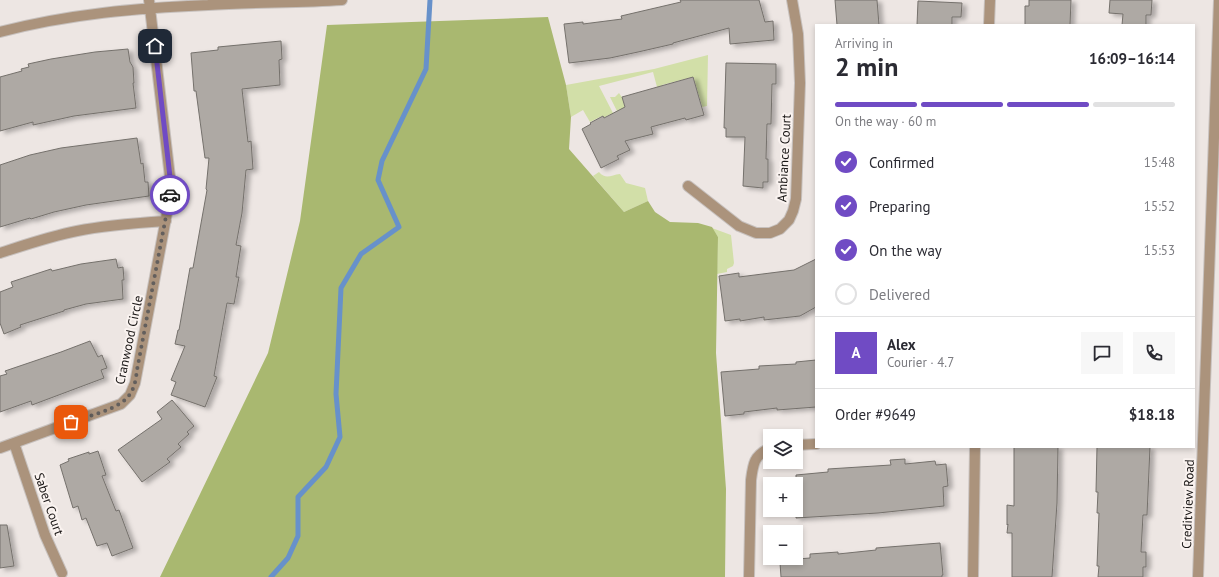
<!DOCTYPE html>
<html lang="en">
<head>
<meta charset="utf-8">
<style>
	:root { --surface:#fff; --page:#f7f7f7; --text:#2b2b33; --muted:#7c7c81; --line:#e1e1e2; --accent:#704bc4 }
	body { margin:0; font-family:"PT Sans",sans-serif; background:var(--page); color:var(--text); height:100vh; display:flex; flex-direction:column; font-size:15px; white-space:nowrap }
	* { box-sizing:border-box; margin:0 }
	p { font-size:13px; color:var(--muted) }
	.icon { flex:none; width:22px; height:22px; fill:none; stroke:currentColor; stroke-width:2; stroke-linecap:round; stroke-linejoin:round }
	.map { position:relative; flex:1; overflow:hidden }
	.side { position:absolute; left:815px; top:24px; width:380px; height:424px; display:flex; flex-direction:column; background:var(--surface); border-radius:0px; box-shadow:0 2px 6px #0003 }
	.side>* { flex:none }
	.controls { position:absolute; left:763px; top:429px; display:grid; gap:8px }
	.controls a { display:grid; place-items:center; width:40px; height:40px; border-radius:0px; background:var(--surface); box-shadow:0 2px 6px #0003; font-size:20px }
	.pin { position:absolute; display:grid; place-items:center; width:34px; height:34px; color:#fff; margin:-17px; border-radius:8px; box-shadow:0 2px 6px #0006 }
	.courier { position:absolute; display:grid; place-items:center; width:40px; height:40px; margin:-20px; border:3px solid #704bc4; border-radius:50%; background:#fff; color:#222; box-shadow:0 1px 5px #0007 }
	.headline em { font-style:normal; font-weight:600 }
	.headline div { display:flex; flex-direction:column-reverse }
	.headline { display:flex; align-items:center; justify-content:space-between; height:68px; padding:0 20px }
	h1 { font-size:26px; font-weight:600; line-height:30px }
	.bar { display:grid; grid-template-columns:repeat(4,1fr); gap:6px 4px; align-content:center; height:48px; padding:0 20px }
	.bar i { height:5px; border-radius:3px; background:var(--line) }
	.bar .active { background:var(--accent) }
	.bar p { grid-column:span 4 }
	.line { display:flex; align-items:center; gap:10px; padding:0 20px; border-top:1px solid var(--line) }
	.line div { flex:1 }
	.round { display:grid; place-items:center; flex:none; width:42px; height:42px; border-radius:0px; background:var(--page) }
	ol { padding:0 20px; list-style:none }
	li { display:flex; align-items:center; gap:12px; height:44px }
	li p { margin-inline-start:auto }
	li .icon { padding:4px; border-radius:50%; background:var(--accent); color:#fff; stroke-width:4 }
	li:last-child { color:var(--muted) }
	li i { width:22px; height:22px; border:2px solid var(--line); border-radius:50% }
	.map>svg:first-child { display:block }
	.green { fill:#d2dfa8 }
	.forest { fill:#a9b870 }
	.lines { fill:none; stroke-linecap:round; stroke-linejoin:round }
	.stream { stroke:#6791ca; stroke-width:5 }
	.building { fill:#aea9a4; stroke:#75716c; filter:url(#shadow) }
	.minor-casing { stroke:#c7c1be; stroke-width:12 }
	.minor { stroke:#ab937c; stroke-width:10 }
	.done { stroke:#635f5d; stroke-width:4; stroke-dasharray:0 7.2 }
	.route { stroke:#704bc4; stroke-width:5 }
	.labels { text-anchor:middle; dominant-baseline:central; stroke-width:4; stroke-linejoin:round; paint-order:stroke }
	.street-label { font-size:13px; fill:#191615; stroke:#faf3f0 }
</style>
</head>
<body>
<div class="map">
<svg width="1219" height="577" viewBox="0 0 1219 577">
	<defs>
		<filter id="shadow"><feDropShadow dx="4.5" dy="2.5" stdDeviation="2" flood-color="#0004"/></filter>
	</defs>
	<rect width="100%" height="100%" fill="#ede6e3"/>
	<!-- green -->
	<path class="green" d="M 708,55 L 707,106 L 702,107 L 693,77 L 662,85 L 660,92 L 659,87 L 657,87 L 653,72 L 599,86 L 613,113 L 617,111 L 610,97 L 615,97 L 619,93 L 621,96 L 622,97 L 630,126 L 620,131 L 611,114 L 603,118 L 602,116 L 590,122 L 583,110 L 571,117 L 566,85 L 654,69 Z
		M 599,172 C 606,180 611,175 620,174 L 626,183 L 645,188 L 648,201 L 624,212 L 593,176 Z
		M 712,228 L 731,235 L 734,263 L 733,266 L 727,269 L 727,272 L 717,274 L 718,237 Z"/>
	<!-- forest -->
	<path class="forest" d="M 548,17 L 566,85 L 571,117 L 569,149 L 624,212 L 648,201 L 655,212 L 670,222 L 698,223 L 712,227 L 718,237 L 716,353 L 726,489 L 725,577 L 160,577 L 268,353 L 300,221 L 327,25 Z"/>
	<g class="lines">
		<!-- stream -->
		<path class="stream" d="M 271,577 L 288,558 L 298,536 L 298,497 L 326,467 L 340,437 L 336,394 L 341,288 L 361,254 L 399,227 L 378,180 L 382,161 L 426,69 L 430,0"/>
	</g>
	<!-- building -->
	<path class="building" d="M 680,0 L 759,0 L 765,22 L 773,21 L 774,40 L 730,44 L 729,28 L 673,43 L 673,44 L 638,52 L 610,58 L 569,63 L 564,24 L 583,22 L 583,24 L 622,19 L 621,16 L 681,2 Z
		M 835,0 L 877,0 L 879,25 L 837,25 Z
		M 1029,0 L 1071,0 L 1070,25 L 1025,25 L 1025,6 L 1029,6 Z
		M 1110,0 L 1152,0 L 1151,15 L 1146,15 L 1146,25 L 1122,25 L 1123,14 L 1109,13 Z
		M 918,1 L 962,3 L 961,17 L 952,17 L 952,25 L 917,25 Z
		M 281,41 L 282,59 L 279,60 L 280,85 L 242,89 L 248,142 L 251,141 L 253,169 L 246,170 L 242,213 L 236,245 L 241,246 L 236,277 L 239,277 L 234,304 L 227,303 L 214,376 L 217,377 L 205,407 L 171,395 L 176,382 L 171,380 L 185,346 L 175,344 L 178,330 L 179,330 L 190,268 L 193,268 L 207,190 L 206,189 L 209,158 L 205,158 L 196,91 L 194,91 L 191,53 L 218,50 L 218,47 Z
		M 128,49 L 130,62 L 133,67 L 134,83 L 133,83 L 136,108 L 74,116 L 33,125 L 33,122 L 0,131 L 0,77 L 22,71 L 21,69 L 29,67 L 28,64 L 51,59 L 95,52 Z
		M 726,63 L 776,64 L 776,84 L 772,84 L 771,124 L 767,124 L 766,159 L 768,159 L 768,182 L 763,182 L 763,188 L 743,186 L 745,137 L 726,137 L 726,128 L 724,128 Z
		M 693,77 L 704,115 L 686,120 L 685,118 L 651,127 L 653,134 L 625,141 L 630,150 L 617,156 L 619,159 L 601,168 L 582,129 L 591,124 L 590,123 L 603,116 L 604,118 L 625,107 L 622,97 Z
		M 137,138 L 141,164 L 143,163 L 145,182 L 148,182 L 149,196 L 86,205 L 54,212 L 31,219 L 30,218 L 0,227 L 0,165 L 30,155 L 61,148 Z
		M 116,259 L 118,268 L 123,267 L 124,280 L 122,280 L 123,299 L 86,304 L 64,310 L 64,311 L 20,325 L 21,327 L 4,334 L 0,323 L 0,292 L 13,287 L 11,282 L 51,269 L 52,271 L 81,264 Z
		M 816,259 L 816,307 L 800,316 L 764,320 L 764,317 L 740,321 L 740,319 L 725,321 L 719,276 L 739,273 L 739,277 L 794,270 Z
		M 90,341 L 98,357 L 102,355 L 107,368 L 101,370 L 104,378 L 32,405 L 31,401 L 0,412 L 0,376 L 7,374 L 5,371 L 61,352 Z
		M 816,360 L 816,407 L 777,410 L 777,408 L 744,412 L 744,414 L 725,416 L 721,372 L 759,369 L 759,366 L 796,364 L 796,362 Z
		M 172,400 L 194,426 L 187,432 L 189,434 L 178,444 L 181,447 L 167,459 L 170,462 L 142,482 L 118,450 L 162,419 L 157,412 Z
		M 1014,447 L 1058,447 L 1057,503 L 1052,577 L 1012,577 L 1012,533 L 1007,533 L 1008,524 L 1007,525 L 1007,505 L 1014,506 Z
		M 1097,447 L 1150,447 L 1147,515 L 1143,515 L 1141,552 L 1146,552 L 1146,567 L 1143,567 L 1143,577 L 1098,577 L 1099,566 L 1097,566 L 1099,513 L 1097,513 L 1098,492 L 1096,492 Z
		M 98,451 L 106,475 L 102,476 L 116,511 L 119,510 L 133,548 L 112,556 L 107,543 L 97,546 L 86,518 L 82,520 L 78,506 L 73,508 L 60,465 L 69,461 L 68,459 L 89,452 L 89,454 Z
		M 905,459 L 905,464 L 935,461 L 936,465 L 946,464 L 948,486 L 943,487 L 944,506 L 878,513 L 796,518 L 796,475 L 828,472 L 828,469 L 891,465 L 890,460 Z
		M 0,525 L 7,525 L 14,566 L 0,568 Z
		M 940,543 L 943,575 L 942,575 L 942,577 L 781,577 L 780,563 L 785,562 L 785,560 L 810,558 L 810,554 L 838,552 L 838,554 L 876,550 L 876,548 Z"/>
	<g class="lines">
		<defs>
			<path id="minor" d="M 989,25 L 990,0
				M 0,32 C 68,14 138,8 208,5 C 252,2 297,3 342,0
				M 688,186 L 739,226 L 756,233 L 770,233 L 780,229 L 789,220 L 793,211 L 796,199 L 800,83 L 798,34 L 792,0
				M 0,253 C 25,245 51,236 77,231 C 106,225 136,223 166,221
				M 14,443 L 45,535 L 62,573
				M 796,445 L 816,444
				M 0,448 L 121,404 L 130,395 L 135,383 L 170,197 L 170,177 L 149,0
				M 749,577 L 751,480 C 753,464 754,455 770,448
				M 973,577 L 975,447
				M 1198,577 L 1219,0"/>
		</defs>
		<!-- minor casing -->
		<use href="#minor" class="minor-casing"/>
		<!-- minor -->
		<use href="#minor" class="minor"/>
	</g>
	<g class="lines">
		<!-- done -->
		<path class="done" d="M 71,422 C 88,416 121,409 130,394 C 135,387 136,378 137,370 L 170,195"/>
		<!-- route -->
		<path class="route" d="M 155,46 L 170,177 L 170,195"/>
	</g>
	<g class="labels">
		<!-- street labels -->
		<g class="street-label">
			<text transform="translate(784 158) rotate(-87)">Ambiance Court</text>
			<text transform="translate(129 340) rotate(-78)">Cranwood Circle</text>
			<text transform="translate(49 504) rotate(71)">Saber Court</text>
			<text transform="translate(1188 504) rotate(-88)">Creditview Road</text>
		</g>
	</g>
</svg>
<div class="controls">
<a><svg class="icon" aria-label="layers" viewBox="0 0 24 24"><path d="M12 4l9 5-9 5-9-5zM3 14l9 5 9-5"/></svg></a>
<a>+</a>
<a>−</a>
</div>
<div class="pin" style="left:71px;top:422px;background:#ea580c"><svg class="icon" aria-label="bag" viewBox="0 0 24 24"><path d="M5 8h14l-1 12H6zM9 8a3 3 0 0 1 6 0"/></svg></div>
<div class="pin" style="left:155px;top:46px;background:#1f2937"><svg class="icon" aria-label="home" viewBox="0 0 24 24"><path d="M3 11l9-7 9 7M6 9v11h12V9"/></svg></div>
<div class="courier" style="left:170px;top:195px"><svg class="icon" aria-label="car" viewBox="0 0 24 24"><path d="M5 17H2v-5l4-1 3-4h7l3 4 3 1v5h-3M9 17h6M6 11h13"/><circle cx="7" cy="17" r="2"/><circle cx="17" cy="17" r="2"/></svg></div>
<section class="side">
<div class="headline"><div><h1>2 min</h1><p>Arriving in</p></div><em>16:09–16:14</em></div>
<div class="bar"><i class="active"></i><i class="active"></i><i class="active"></i><i></i><p>On the way · 60 m</p></div>
<ol>
<li><svg class="icon" aria-label="check" viewBox="0 0 24 24"><path d="M5 12l5 5 9-10"/></svg>Confirmed<p>15:48</p></li>
<li><svg class="icon" aria-label="check" viewBox="0 0 24 24"><path d="M5 12l5 5 9-10"/></svg>Preparing<p>15:52</p></li>
<li><svg class="icon" aria-label="check" viewBox="0 0 24 24"><path d="M5 12l5 5 9-10"/></svg>On the way<p>15:53</p></li>
<li><i></i>Delivered</li>
</ol>
<div class="line" style="height:72px"><b class="round" style="background:var(--accent);color:#fff">A</b><div><b>Alex</b><p>Courier · 4.7</p></div><a class="round"><svg class="icon" aria-label="chat" viewBox="0 0 24 24"><path d="M4 5h16v11H9l-5 4z"/></svg></a><a class="round"><svg class="icon" aria-label="phone" viewBox="0 0 24 24"><path d="M5 4h4l2 5-3 2q2 4 5 5l2-3 5 2v4C11 20 4 13 5 4z"/></svg></a></div>
<div class="line" style="height:52px"><div>Order #9649</div><b>$18.18</b></div>
</section>
</div>
</body>
</html>
